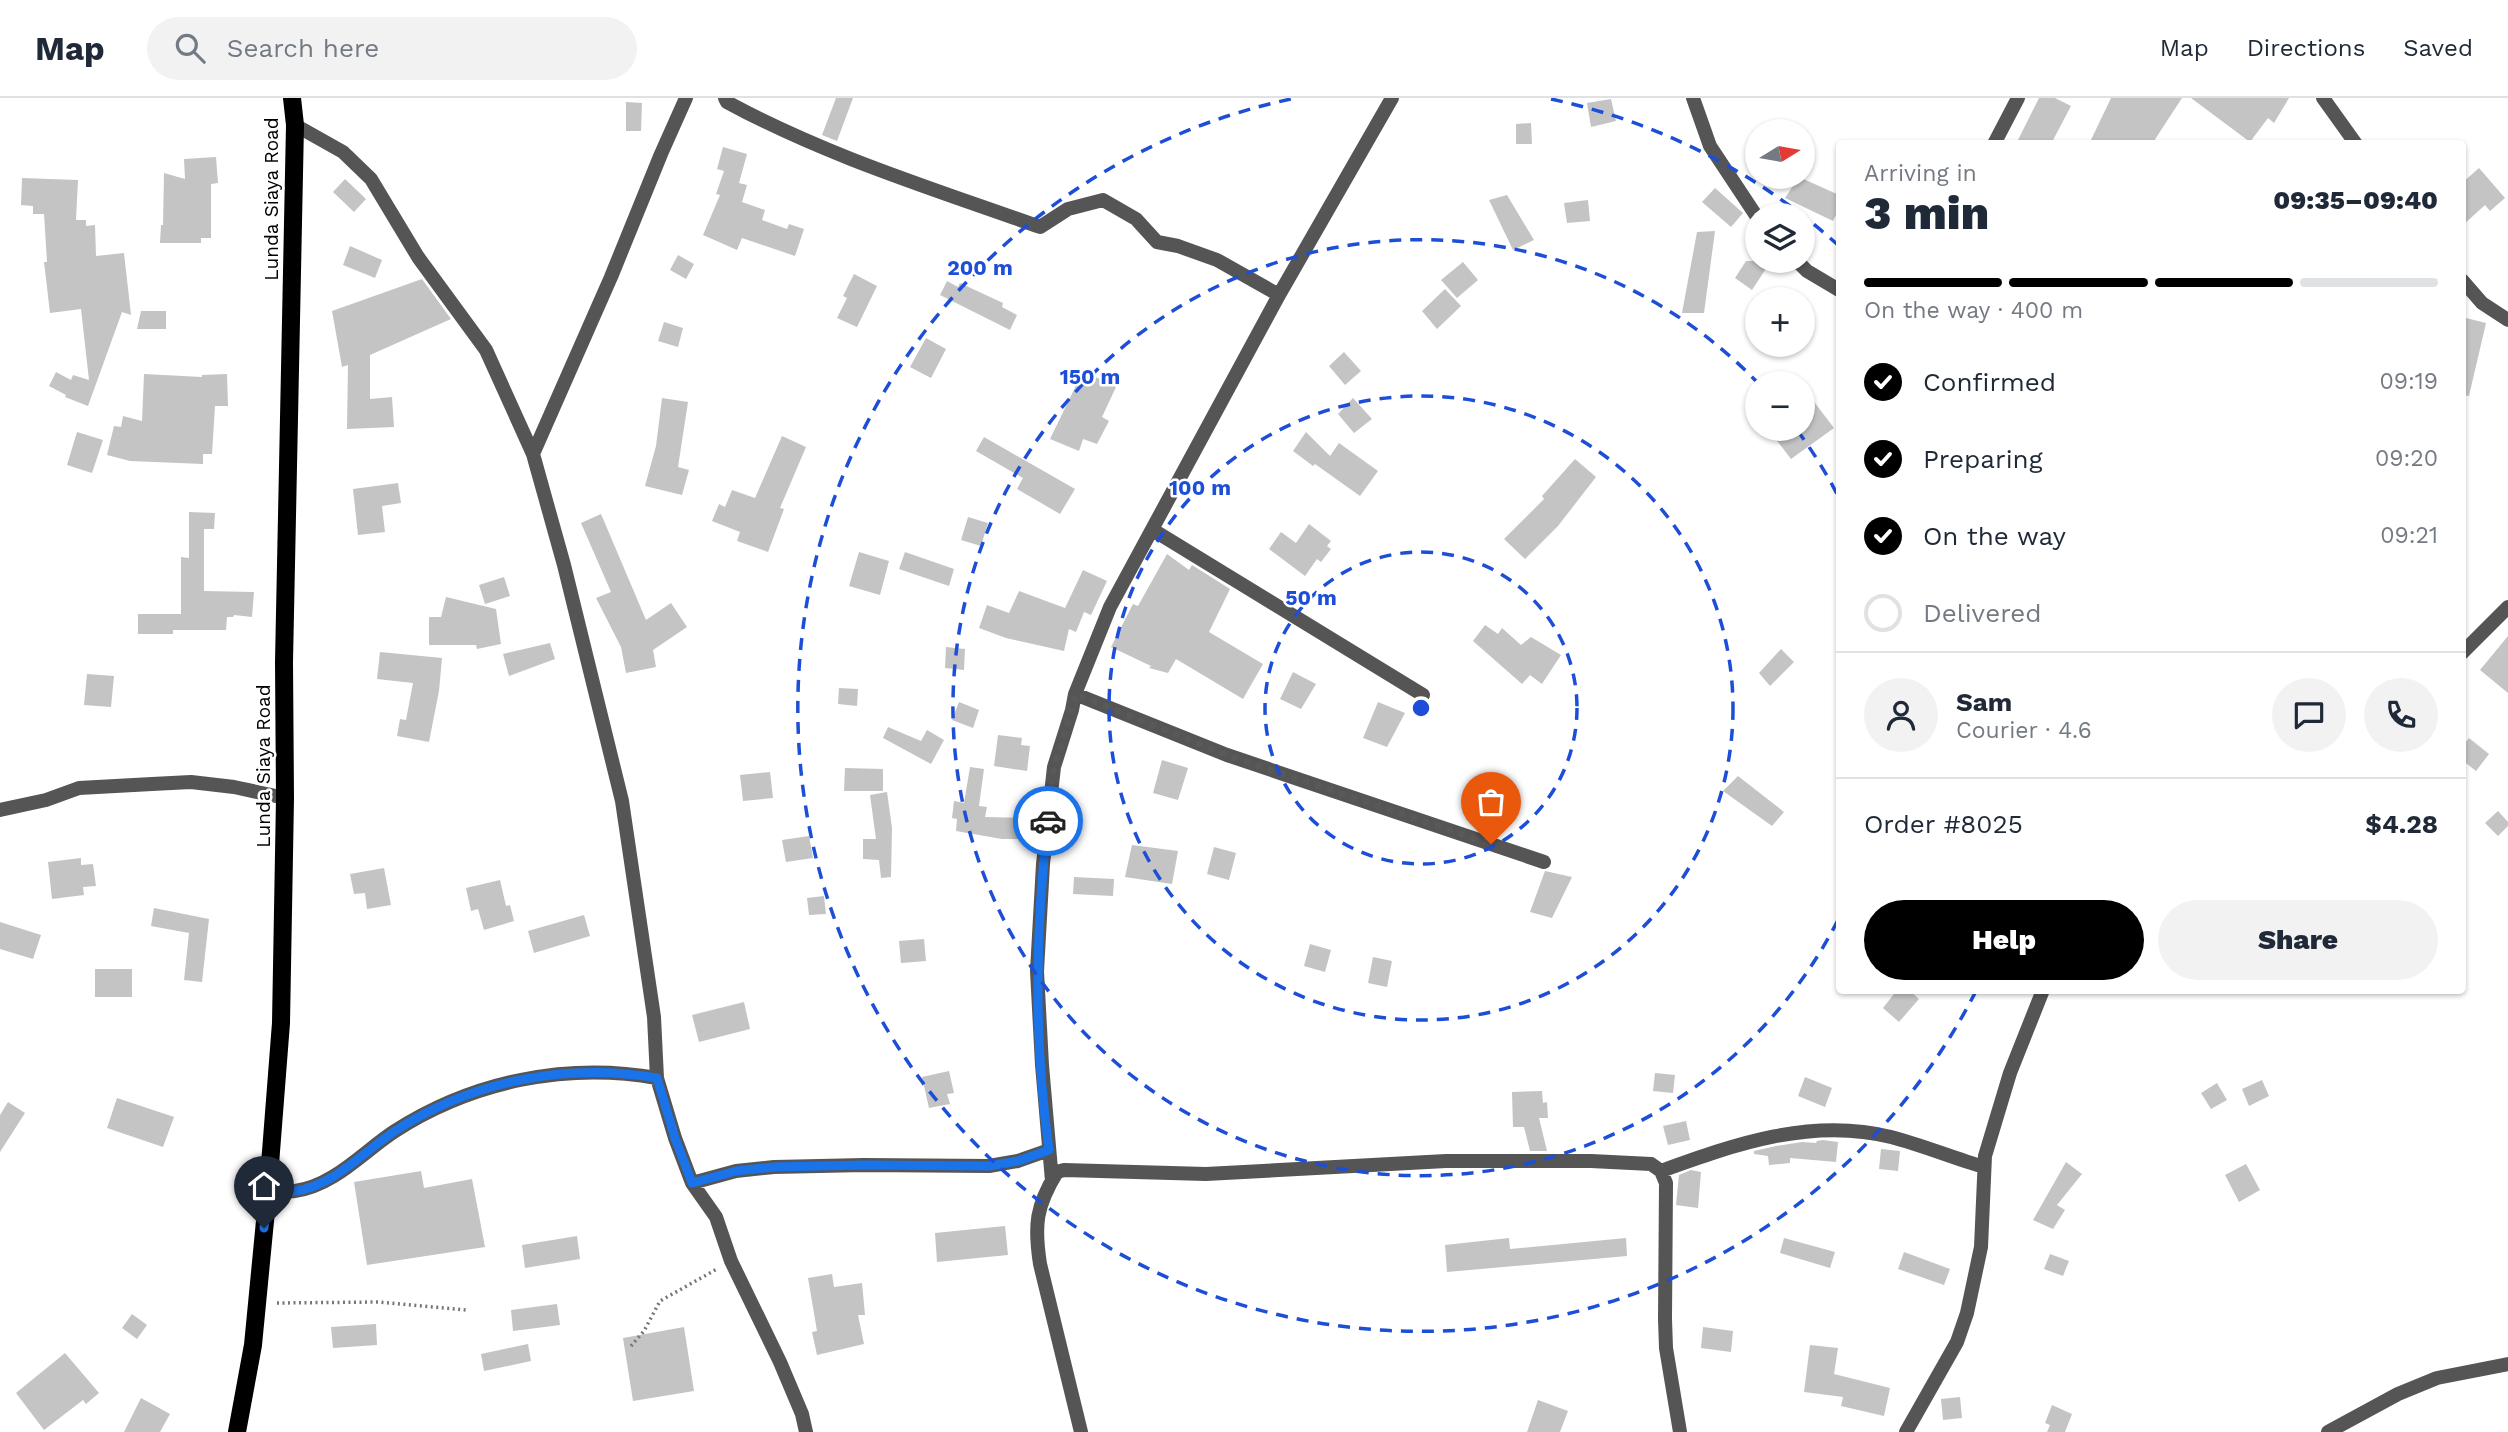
<!DOCTYPE html>
<html lang="en">
<head>
<meta charset="utf-8">
<style>
	:root { --surface:#fff; --page:#f2f2f3; --text:#1f2937; --muted:#747a83; --line:#e0e1e3; --accent:#000 }
	body { margin:0; font-family:"Work Sans",sans-serif; background:var(--page); color:var(--text); height:100vh; display:flex; flex-direction:column; font-size:26px; white-space:nowrap }
	* { box-sizing:border-box; margin:0 }
	p { font-size:23px; color:var(--muted) }
	.icon { flex:none; width:38px; height:38px; fill:none; stroke:currentColor; stroke-width:2; stroke-linecap:round; stroke-linejoin:round }
	.map { position:relative; flex:1; overflow:hidden }
	.sheet { position:absolute; left:1836px; top:42px; width:630px; height:854px; display:flex; flex-direction:column; background:var(--surface); border-radius:7px; box-shadow:0 2px 5px #0004 }
	.sheet>* { flex:none }
	.needle { width:46px; rotate:79deg }
	.fabs { position:absolute; left:1745px; top:21px; display:grid; gap:14px }
	.fabs a { display:grid; place-items:center; width:70px; height:70px; border-radius:50%; background:var(--surface); box-shadow:0 2px 5px #0004; font-size:35px }
	.pin { position:absolute; display:grid; place-items:center; width:60px; height:60px; color:#fff; margin:-72px -30px; border-radius:50% 50% 50% 0; rotate:-45deg; box-shadow:0 0 7px #0007 }
	.pin .icon { rotate:45deg }
	.courier { position:absolute; display:grid; place-items:center; width:70px; height:70px; margin:-35px; border:5px solid #1a73e8; border-radius:50%; background:#fff; color:#222; box-shadow:0 2px 9px #0007 }
	.summary em { font-style:normal; font-weight:800 }
	.summary div { display:flex; flex-direction:column-reverse }
	.summary { display:flex; align-items:center; justify-content:space-between; height:119px; padding:0 28px }
	h1 { font-size:46px; font-weight:800; line-height:52px }
	.bar { display:grid; grid-template-columns:repeat(4,1fr); gap:10px 7px; align-content:center; height:84px; padding:0 28px }
	.bar i { height:9px; border-radius:5px; background:var(--line) }
	.bar .selected { background:var(--accent) }
	.bar p { grid-column:span 4 }
	.line { display:flex; align-items:center; gap:18px; padding:0 28px; border-top:2px solid var(--line) }
	.line div { flex:1 }
	.round { display:grid; place-items:center; flex:none; width:74px; height:74px; border-radius:37px; background:var(--page) }
	ol { padding:0 28px; list-style:none }
	li { display:flex; align-items:center; gap:21px; height:77px }
	li p { margin-inline-start:auto }
	li .icon { padding:7px; border-radius:50%; background:var(--accent); color:#fff; stroke-width:4 }
	li:last-child { color:var(--muted) }
	li i { width:38px; height:38px; border:4px solid var(--line); border-radius:50% }
	.cta { display:flex; gap:14px; margin-top:auto; padding:14px 28px }
	.cta a { flex:1; height:80px; border-radius:42px; background:var(--accent); color:#fff; font-size:28px; font-weight:800; line-height:80px; text-align:center }
	.cta a+a { background:var(--page); color:var(--text) }
	header { display:flex; align-items:center; gap:42px; box-sizing:border-box; height:98px; padding:0 35px; background:var(--surface); border-bottom:2px solid var(--line) }
	header strong { font-size:33px }
	nav { display:flex; gap:38px; margin-inline-start:auto; font-size:24px }
	.search { width:490px; height:63px; background:var(--page); display:flex; align-items:center; gap:18px; box-sizing:border-box; padding:0 24px; border-radius:38px; color:var(--muted); font-size:26px }
	.map>svg:first-child { display:block }
	.building { fill:#c4c4c4 }
	.lines { fill:none; stroke-linecap:round; stroke-linejoin:round }
	.path { stroke:#777; stroke-width:3.5; stroke-dasharray:2 3.5; stroke-linecap:butt }
	.street { stroke:#555; stroke-width:14 }
	.primary { stroke:#000; stroke-width:18 }
	.done { stroke:#595959; stroke-width:7; stroke-dasharray:0 12.6 }
	.route { stroke:#1a73e8; stroke-width:9 }
	.ring { fill:none; stroke:#1d4ed8; stroke-width:3.5; stroke-dasharray:12 9 }
	.labels { text-anchor:middle; dominant-baseline:central; stroke-width:5; stroke-linejoin:round; paint-order:stroke }
	.street-label { font-size:19px; fill:#000; stroke:#fff }
	.centre { fill:#1d4ed8; stroke:#fff; stroke-width:3.5 }
	.ring-label { font-size:21px; text-anchor:middle; font-weight:bold; fill:#1d4ed8; stroke:#fff; stroke-width:5; stroke-linejoin:round; paint-order:stroke }
</style>
</head>
<body>
<header>
<strong>Map</strong>
<div class="search"><svg class="icon" aria-label="search" viewBox="0 0 24 24"><circle cx="10" cy="10" r="6"/><path d="M15 15l6 6"/></svg>Search here</div>
<nav><a>Map</a><a>Directions</a><a>Saved</a></nav>
</header>
<div class="map">
<svg width="2508" height="1334" viewBox="0 0 2508 1334">
	<rect width="100%" height="100%" fill="#fff"/>
	<!-- building -->
	<path class="building" d="M 836,0 L 853,0 L 837,43 L 822,37 Z
		M 2039,0 L 2055,0 L 2071,8 L 2051,46 L 2016,46 Z
		M 2111,0 L 2182,0 L 2152,46 L 2089,46 Z
		M 2191,0 L 2289,0 L 2274,25 L 2268,20 L 2250,44 Z
		M 1611,1 L 1616,23 L 1591,29 L 1587,5 Z
		M 626,4 L 642,5 L 641,33 L 626,33 Z
		M 1531,25 L 1532,46 L 1516,46 L 1516,26 Z
		M 723,49 L 747,56 L 739,85 L 747,87 L 742,104 L 765,112 L 762,122 L 787,131 L 789,126 L 804,131 L 795,158 L 742,140 L 737,152 L 703,137 L 720,97 L 716,96 L 724,73 L 717,71 Z
		M 216,59 L 218,85 L 211,86 L 211,140 L 201,140 L 201,145 L 160,145 L 161,127 L 163,127 L 164,75 L 185,81 L 184,61 Z
		M 2479,70 L 2505,100 L 2490,113 L 2485,107 L 2462,128 L 2462,85 Z
		M 1799,79 L 1839,97 L 1839,111 L 1833,123 L 1785,100 Z
		M 22,80 L 78,82 L 76,122 L 86,122 L 86,128 L 95,127 L 96,158 L 124,155 L 131,217 L 122,214 L 88,308 L 65,299 L 66,297 L 49,288 L 56,274 L 71,282 L 73,277 L 89,282 L 81,211 L 50,215 L 44,164 L 47,164 L 44,116 L 33,116 L 33,108 L 21,107 Z
		M 345,81 L 366,101 L 354,114 L 333,94 Z
		M 1715,90 L 1743,115 L 1731,129 L 1702,104 Z
		M 1507,97 L 1534,142 L 1513,152 L 1489,102 Z
		M 1588,102 L 1590,123 L 1567,125 L 1564,105 Z
		M 1715,133 L 1704,215 L 1682,215 L 1697,134 Z
		M 350,148 L 382,162 L 375,180 L 343,167 Z
		M 678,157 L 694,166 L 686,181 L 670,172 Z
		M 1746,163 L 1771,163 L 1752,192 L 1735,180 Z
		M 1463,164 L 1478,182 L 1457,200 L 1441,182 Z
		M 854,176 L 877,188 L 857,229 L 837,220 L 847,200 L 843,198 Z
		M 422,181 L 451,221 L 370,257 L 370,301 L 392,299 L 394,329 L 347,331 L 348,267 L 342,269 L 332,213 Z
		M 947,183 L 958,189 L 960,185 L 1003,205 L 1002,209 L 1017,217 L 1010,232 L 940,197 Z
		M 1445,191 L 1461,208 L 1437,231 L 1422,213 Z
		M 141,213 L 166,213 L 166,231 L 137,231 Z
		M 2462,219 L 2486,225 L 2469,298 L 2462,297 Z
		M 664,224 L 683,230 L 678,249 L 658,243 Z
		M 926,240 L 946,251 L 931,280 L 910,269 Z
		M 1344,254 L 1361,273 L 1345,287 L 1329,268 Z
		M 1083,273 L 1116,289 L 1102,319 L 1109,323 L 1097,346 L 1083,341 L 1079,353 L 1050,341 Z
		M 144,276 L 202,279 L 202,277 L 227,276 L 228,308 L 215,308 L 212,356 L 203,356 L 203,366 L 130,363 L 107,357 L 114,328 L 121,329 L 123,318 L 142,323 Z
		M 1802,288 L 1834,330 L 1791,361 L 1768,331 L 1802,331 Z
		M 662,300 L 688,304 L 678,369 L 689,372 L 682,397 L 645,388 L 656,348 Z
		M 1353,300 L 1372,321 L 1354,335 L 1338,316 Z
		M 77,334 L 103,342 L 92,375 L 67,367 Z
		M 1306,334 L 1330,358 L 1339,345 L 1378,373 L 1360,398 L 1315,366 L 1313,368 L 1293,353 Z
		M 782,338 L 806,349 L 780,410 L 784,411 L 768,454 L 737,443 L 740,434 L 712,423 L 719,406 L 725,409 L 732,392 L 755,400 Z
		M 984,339 L 1075,391 L 1060,416 L 1017,391 L 1023,380 L 976,353 Z
		M 1575,361 L 1596,379 L 1558,428 L 1525,461 L 1504,441 L 1544,401 L 1542,398 Z
		M 398,385 L 401,405 L 382,408 L 385,434 L 358,437 L 353,391 Z
		M 189,414 L 215,415 L 214,431 L 204,431 L 204,493 L 254,494 L 252,519 L 234,517 L 233,519 L 227,519 L 226,532 L 173,532 L 173,536 L 138,536 L 138,516 L 181,516 L 181,459 L 189,460 Z
		M 601,416 L 646,522 L 671,505 L 687,529 L 653,552 L 656,569 L 626,575 L 621,549 L 596,500 L 611,494 L 581,425 Z
		M 968,419 L 988,425 L 981,448 L 961,442 Z
		M 1309,426 L 1331,443 L 1327,448 L 1331,451 L 1321,464 L 1317,461 L 1305,478 L 1269,451 L 1281,434 L 1296,445 Z
		M 859,454 L 889,463 L 880,497 L 849,488 Z
		M 905,454 L 954,471 L 949,488 L 899,471 Z
		M 1167,456 L 1189,472 L 1192,467 L 1230,491 L 1209,534 L 1263,566 L 1243,601 L 1176,561 L 1168,575 L 1149,570 L 1151,568 L 1111,549 L 1133,506 L 1138,508 Z
		M 1083,472 L 1107,483 L 1091,517 L 1084,514 L 1076,534 L 1069,531 L 1064,553 L 1006,540 L 979,530 L 987,507 L 1009,515 L 1019,493 L 1065,510 Z
		M 504,479 L 510,498 L 485,506 L 479,487 Z
		M 446,499 L 496,511 L 501,546 L 477,551 L 476,547 L 429,547 L 429,519 L 441,519 Z
		M 1485,527 L 1498,536 L 1502,530 L 1521,547 L 1531,539 L 1561,557 L 1542,586 L 1530,577 L 1522,586 L 1473,543 Z
		M 2508,538 L 2508,595 L 2480,572 Z
		M 550,545 L 555,561 L 509,578 L 503,556 Z
		M 946,549 L 965,551 L 964,572 L 945,570 Z
		M 1781,551 L 1794,564 L 1770,588 L 1759,575 Z
		M 380,554 L 442,560 L 439,593 L 429,644 L 397,638 L 400,621 L 406,622 L 413,585 L 377,581 Z
		M 1293,574 L 1316,586 L 1301,611 L 1280,601 Z
		M 87,576 L 114,578 L 111,609 L 84,607 Z
		M 839,590 L 858,591 L 857,608 L 838,606 Z
		M 959,604 L 979,612 L 973,630 L 952,622 Z
		M 1378,604 L 1405,615 L 1387,649 L 1363,640 Z
		M 888,629 L 921,643 L 927,632 L 944,642 L 931,666 L 883,640 Z
		M 998,637 L 1022,640 L 1021,647 L 1030,648 L 1027,673 L 994,668 Z
		M 2469,640 L 2489,656 L 2476,673 L 2462,662 L 2462,649 Z
		M 1162,662 L 1188,670 L 1178,702 L 1153,695 Z
		M 970,669 L 984,671 L 979,708 L 987,709 L 985,719 L 1030,720 L 1030,741 L 1002,741 L 956,733 L 957,721 L 952,720 L 954,703 L 964,705 Z
		M 845,670 L 883,671 L 883,693 L 844,693 Z
		M 770,674 L 773,700 L 743,703 L 740,677 Z
		M 1738,678 L 1784,714 L 1772,728 L 1723,693 Z
		M 887,694 L 892,730 L 891,779 L 881,780 L 879,762 L 863,761 L 863,741 L 876,741 L 870,697 Z
		M 2498,713 L 2508,724 L 2508,728 L 2498,738 L 2485,725 Z
		M 809,738 L 813,760 L 786,764 L 782,742 Z
		M 1132,747 L 1178,753 L 1172,786 L 1125,779 Z
		M 1214,749 L 1236,755 L 1229,782 L 1207,776 Z
		M 81,760 L 81,767 L 93,766 L 96,788 L 83,789 L 84,797 L 52,801 L 48,764 Z
		M 384,770 L 391,807 L 367,811 L 365,795 L 354,796 L 350,776 Z
		M 1545,773 L 1572,779 L 1552,820 L 1530,814 Z
		M 1074,779 L 1114,781 L 1113,798 L 1073,796 Z
		M 500,782 L 506,808 L 510,807 L 514,823 L 484,832 L 478,811 L 471,813 L 466,790 Z
		M 824,798 L 826,816 L 809,817 L 807,800 Z
		M 154,810 L 209,821 L 202,884 L 184,882 L 189,835 L 151,828 Z
		M 584,817 L 590,838 L 534,855 L 528,833 Z
		M 0,824 L 41,837 L 33,861 L 0,851 Z
		M 924,841 L 926,863 L 901,865 L 899,843 Z
		M 1310,846 L 1331,852 L 1325,874 L 1304,868 Z
		M 1373,859 L 1392,863 L 1387,889 L 1368,885 Z
		M 95,871 L 132,871 L 132,899 L 95,899 Z
		M 1897,892 L 1909,892 L 1919,901 L 1899,924 L 1883,910 Z
		M 744,904 L 750,931 L 699,944 L 692,917 Z
		M 949,973 L 954,995 L 947,996 L 950,1006 L 929,1010 L 922,979 Z
		M 1655,975 L 1675,977 L 1673,995 L 1653,993 Z
		M 1805,979 L 1832,990 L 1825,1009 L 1798,998 Z
		M 2262,982 L 2269,998 L 2249,1008 L 2242,991 Z
		M 2217,985 L 2227,1002 L 2211,1011 L 2201,995 Z
		M 1542,993 L 1543,1005 L 1547,1004 L 1548,1020 L 1539,1020 L 1547,1053 L 1530,1053 L 1524,1029 L 1513,1029 L 1512,994 Z
		M 117,1000 L 174,1019 L 163,1049 L 107,1030 Z
		M 8,1004 L 25,1015 L 0,1054 L 0,1017 Z
		M 1686,1023 L 1690,1042 L 1668,1047 L 1663,1028 Z
		M 1823,1042 L 1838,1044 L 1836,1064 L 1790,1060 L 1790,1065 L 1769,1067 L 1768,1058 L 1754,1056 L 1754,1053 L 1776,1048 L 1802,1044 L 1816,1045 L 1817,1043 Z
		M 1881,1051 L 1900,1053 L 1898,1073 L 1879,1071 Z
		M 2066,1064 L 2082,1076 L 2057,1107 L 2065,1112 L 2053,1131 L 2033,1122 Z
		M 2246,1066 L 2260,1092 L 2239,1104 L 2225,1077 Z
		M 1691,1072 L 1701,1074 L 1698,1110 L 1676,1107 L 1679,1077 Z
		M 421,1073 L 424,1090 L 472,1081 L 485,1149 L 367,1167 L 354,1084 Z
		M 1005,1128 L 1008,1157 L 937,1164 L 935,1135 Z
		M 577,1138 L 580,1161 L 525,1170 L 522,1147 Z
		M 1509,1140 L 1510,1151 L 1626,1140 L 1627,1158 L 1447,1174 L 1445,1147 Z
		M 1784,1140 L 1835,1154 L 1830,1170 L 1780,1155 Z
		M 1904,1154 L 1950,1171 L 1944,1187 L 1898,1171 Z
		M 2050,1156 L 2069,1163 L 2063,1178 L 2044,1171 Z
		M 832,1176 L 834,1189 L 862,1185 L 865,1217 L 858,1217 L 864,1246 L 817,1257 L 812,1234 L 817,1233 L 808,1180 Z
		M 557,1206 L 560,1227 L 513,1233 L 511,1212 Z
		M 132,1216 L 147,1227 L 137,1241 L 122,1230 Z
		M 376,1226 L 377,1247 L 333,1250 L 331,1229 Z
		M 684,1229 L 694,1293 L 633,1303 L 623,1240 Z
		M 1703,1229 L 1733,1233 L 1731,1254 L 1701,1250 Z
		M 528,1246 L 531,1263 L 484,1273 L 481,1256 Z
		M 1810,1247 L 1838,1250 L 1834,1276 L 1890,1290 L 1884,1318 L 1841,1308 L 1843,1299 L 1804,1294 Z
		M 65,1255 L 99,1295 L 86,1306 L 83,1302 L 44,1332 L 16,1295 Z
		M 1960,1299 L 1962,1320 L 1943,1322 L 1941,1301 Z
		M 141,1300 L 170,1316 L 160,1334 L 124,1334 Z
		M 1538,1302 L 1568,1313 L 1560,1334 L 1527,1334 Z
		M 2052,1307 L 2072,1316 L 2065,1334 L 2047,1334 L 2050,1327 L 2045,1325 Z"/>
	<g class="lines">
		<!-- path -->
		<path class="path" d="M 277,1205 L 378,1204 L 466,1212
			M 631,1248 L 644,1233 L 660,1203 L 717,1171"/>
		<!-- street -->
		<path class="street" d="M 725,0 L 727,4 C 826,58 934,91 1040,129 L 1068,111 L 1103,102 L 1136,121 L 1157,144 L 1178,148 L 1217,162 L 1279,197
			M 1693,0 L 1710,48 L 1757,119
			M 2323,0 L 2356,46
			M 295,27 L 343,54 L 371,81 L 418,159 L 486,252 L 533,356 L 564,467 L 622,703 L 654,919 L 657,980 L 675,1040 L 692,1085 L 716,1119 L 731,1163 L 780,1264 L 802,1316 L 806,1334
			M 1994,46 L 2018,0
			M 1797,163 L 1807,173 L 1839,192
			M 2462,182 L 2482,205 L 2508,222
			M 533,356 L 611,179 L 661,56 L 686,0
			M 1153,432 L 1423,597
			M 2462,555 L 2508,509
			M 1075,596 L 1227,657 L 1544,764
			M 0,712 L 46,702 L 79,690 L 152,686 L 191,684 L 234,689 L 285,700
			M 1661,1073 C 1735,1046 1812,1019 1891,1039 C 1922,1047 1953,1060 1984,1069
			M 1052,1083 L 1042,967 L 1037,873 L 1043,766 L 1054,669 L 1072,612 L 1075,596 L 1110,509 L 1279,197 L 1392,0
			M 692,1085 L 736,1073 L 774,1069 L 864,1067 L 989,1068 L 1018,1063 L 1049,1052
			M 268,1092 C 277,1092 286,1094 295,1093 C 334,1088 364,1053 395,1033 C 473,983 567,964 657,980
			M 1081,1334 L 1040,1166 C 1034,1127 1036,1108 1057,1074 L 1064,1072 L 1206,1076 L 1446,1063 L 1591,1063 L 1651,1066 L 1661,1073 L 1666,1085 L 1665,1221 L 1666,1250 L 1680,1334
			M 1906,1334 L 1957,1244 L 1967,1215 L 1981,1149 L 1985,1058 L 2010,975 L 2043,892
			M 2328,1334 L 2398,1296 L 2437,1280 L 2508,1266"/>
		<!-- primary -->
		<path class="primary" d="M 237,1334 L 253,1247 L 268,1092 L 281,925 L 285,700 L 284,564 L 295,27 L 292,0"/>
	</g>
	<g class="lines">
		<!-- done -->
		<path class="done" d="M 1048,723 L 1054,669 L 1072,612 L 1075,596 L 1227,657 L 1491,746"/>
		<!-- route -->
		<path class="route" d="M 264,1130 L 268,1092 C 277,1092 286,1094 295,1093 C 334,1088 364,1053 395,1033 C 472,983 567,964 657,980 L 675,1040 L 692,1085 L 736,1073 L 774,1069 L 864,1067 L 989,1068 L 1018,1063 L 1049,1052 C 1034,944 1035,832 1048,723"/>
	</g>
	<!-- distance rings -->
	<g class="ring">
		<circle cx="1421" cy="610" r="156"/>
		<circle cx="1421" cy="610" r="312"/>
		<path d="M1838 822A468 468 0 1 1 1758 285M1797 332A468 468 0 0 1 1838 398"/>
		<path d="M1976 893A623 623 0 1 1 1291 1M1551 1A623 623 0 0 1 1838 147"/>
	</g>
	<g class="labels">
		<!-- street labels -->
		<g class="street-label">
			<text transform="translate(271 101) rotate(-90)">Lunda Siaya Road</text>
			<text transform="translate(263 668) rotate(-90)">Lunda Siaya Road</text>
		</g>
	</g>
	<circle cx="1421" cy="610" r="10" class="centre"/>
	<g class="ring-label">
		<text x="980" y="177">200 m</text>
		<text x="1090" y="286">150 m</text>
		<text x="1200" y="397">100 m</text>
		<text x="1311" y="507">50 m</text>
	</g>
</svg>
<div class="fabs">
<a><svg class="needle" viewBox="-14 -14 28 28"><path d="M0-13l5 13h-10z" fill="#e53935"/><path d="M0 13l5-13h-10z" fill="#747a83"/></svg></a>
<a><svg class="icon" aria-label="layers" viewBox="0 0 24 24"><path d="M12 4l9 5-9 5-9-5zM3 14l9 5 9-5"/></svg></a>
<a>+</a>
<a>−</a>
</div>
<div class="pin" style="left:1491px;top:746px;background:#ea580c"><svg class="icon" aria-label="bag" viewBox="0 0 24 24"><path d="M5 8h14l-1 12H6zM9 8a3 3 0 0 1 6 0"/></svg></div>
<div class="pin" style="left:264px;top:1130px;background:#1f2937"><svg class="icon" aria-label="home" viewBox="0 0 24 24"><path d="M3 11l9-7 9 7M6 9v11h12V9"/></svg></div>
<div class="courier" style="left:1048px;top:723px"><svg class="icon" aria-label="car" viewBox="0 0 24 24"><path d="M5 17H2v-5l4-1 3-4h7l3 4 3 1v5h-3M9 17h6M6 11h13"/><circle cx="7" cy="17" r="2"/><circle cx="17" cy="17" r="2"/></svg></div>
<section class="sheet">
<div class="summary"><div><h1>3 min</h1><p>Arriving in</p></div><em>09:35–09:40</em></div>
<div class="bar"><i class="selected"></i><i class="selected"></i><i class="selected"></i><i></i><p>On the way · 400 m</p></div>
<ol>
<li><svg class="icon" aria-label="check" viewBox="0 0 24 24"><path d="M5 12l5 5 9-10"/></svg>Confirmed<p>09:19</p></li>
<li><svg class="icon" aria-label="check" viewBox="0 0 24 24"><path d="M5 12l5 5 9-10"/></svg>Preparing<p>09:20</p></li>
<li><svg class="icon" aria-label="check" viewBox="0 0 24 24"><path d="M5 12l5 5 9-10"/></svg>On the way<p>09:21</p></li>
<li><i></i>Delivered</li>
</ol>
<div class="line" style="height:126px"><a class="round"><svg class="icon" aria-label="person" viewBox="0 0 24 24"><circle cx="12" cy="8" r="4"/><path d="M4 21q1-7 8-7t8 7"/></svg></a><div><b>Sam</b><p>Courier · 4.6</p></div><a class="round"><svg class="icon" aria-label="chat" viewBox="0 0 24 24"><path d="M4 5h16v11H9l-5 4z"/></svg></a><a class="round"><svg class="icon" aria-label="phone" viewBox="0 0 24 24"><path d="M5 4h4l2 5-3 2q2 4 5 5l2-3 5 2v4C11 20 4 13 5 4z"/></svg></a></div>
<div class="line" style="height:91px"><div>Order #8025</div><b>$4.28</b></div>
<div class="cta"><a>Help</a><a>Share</a></div>
</section>
</div>
</body>
</html>
